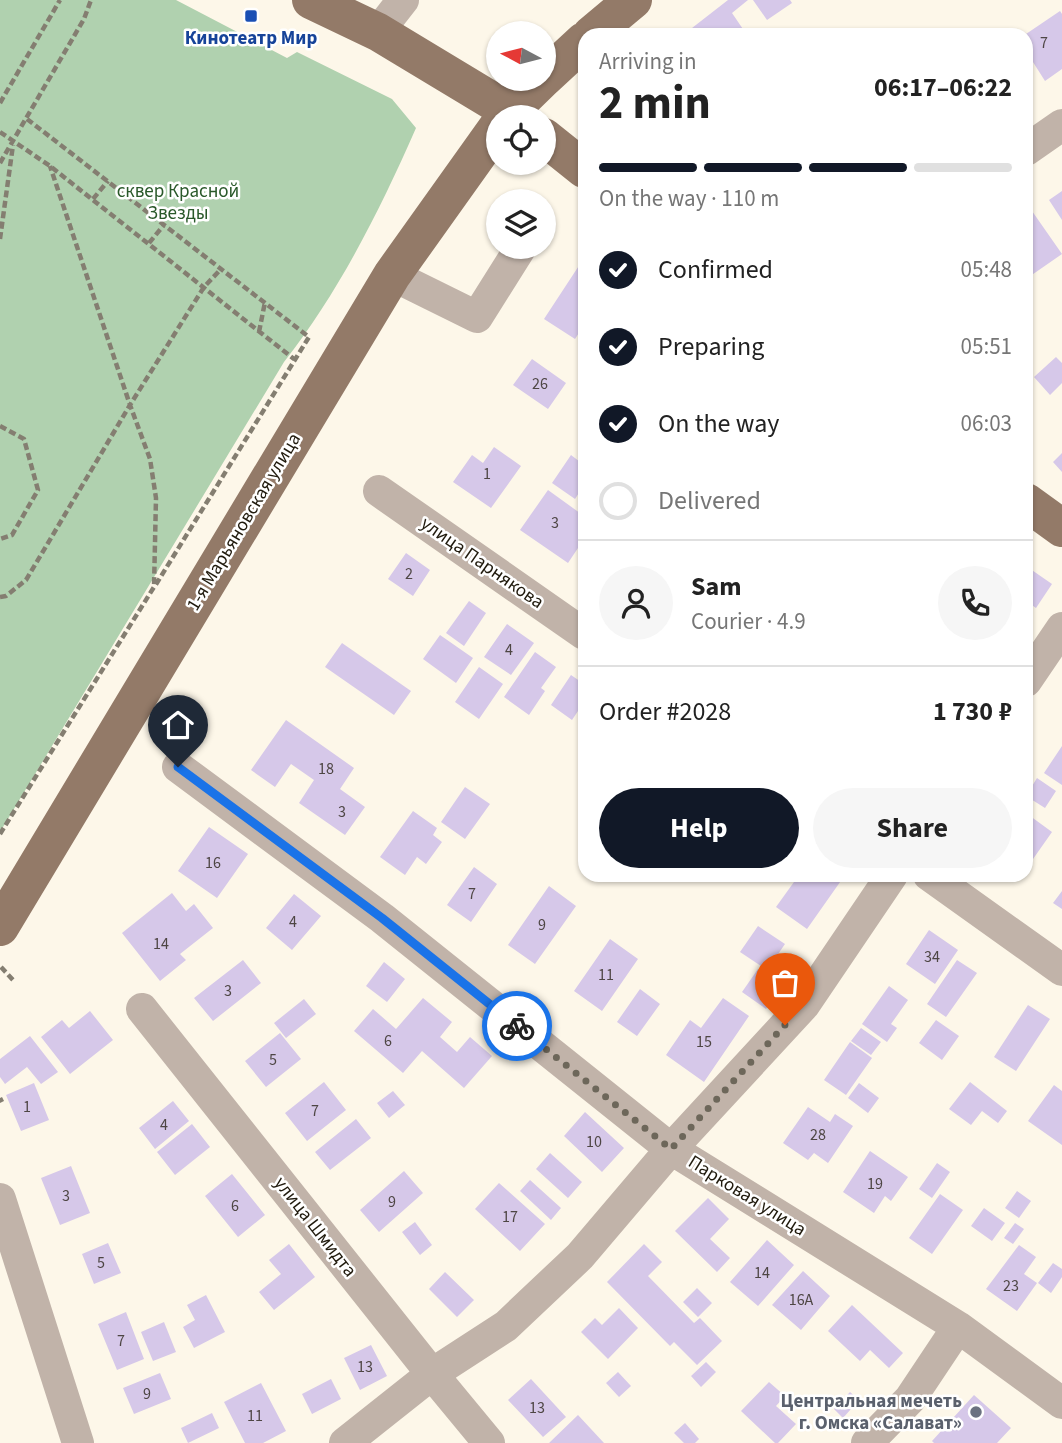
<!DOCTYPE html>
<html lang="en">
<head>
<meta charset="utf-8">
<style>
	:root { --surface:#fff; --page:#f6f6f6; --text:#222; --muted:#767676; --line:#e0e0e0; --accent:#111827 }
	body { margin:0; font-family:"Source Sans 3",sans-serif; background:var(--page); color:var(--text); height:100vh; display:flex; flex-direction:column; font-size:26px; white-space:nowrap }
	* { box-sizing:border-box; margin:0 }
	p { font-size:23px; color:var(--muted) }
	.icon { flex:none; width:38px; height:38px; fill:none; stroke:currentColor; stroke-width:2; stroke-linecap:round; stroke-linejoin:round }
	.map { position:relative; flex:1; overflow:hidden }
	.panel { position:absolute; left:578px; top:28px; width:455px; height:854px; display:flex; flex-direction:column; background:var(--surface); border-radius:21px; box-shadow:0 2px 5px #0004 }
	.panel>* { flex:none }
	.needle { width:46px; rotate:277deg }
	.controls { position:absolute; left:486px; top:21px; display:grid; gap:14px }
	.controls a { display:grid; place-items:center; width:70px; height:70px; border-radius:50%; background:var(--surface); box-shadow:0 2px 5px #0004; font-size:35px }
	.pin { position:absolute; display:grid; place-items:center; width:60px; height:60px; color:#fff; margin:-72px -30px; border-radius:50% 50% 50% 0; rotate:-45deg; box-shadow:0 0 7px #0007 }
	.pin .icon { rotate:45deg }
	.courier { position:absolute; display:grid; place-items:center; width:70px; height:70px; margin:-35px; border:5px solid #1a73e8; border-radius:50%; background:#fff; color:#222; box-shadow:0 2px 9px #0007 }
	.overview em { font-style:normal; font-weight:700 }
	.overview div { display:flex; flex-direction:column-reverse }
	.overview { display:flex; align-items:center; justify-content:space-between; height:119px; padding:0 21px }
	h1 { font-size:46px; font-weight:700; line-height:52px }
	.bar { display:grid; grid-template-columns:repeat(4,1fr); gap:10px 7px; align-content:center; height:84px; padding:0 21px }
	.bar i { height:9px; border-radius:5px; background:var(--line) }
	.bar .current { background:var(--accent) }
	.bar p { grid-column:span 4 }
	.line { display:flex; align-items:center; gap:18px; padding:0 21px; border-top:2px solid var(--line) }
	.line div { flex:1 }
	.round { display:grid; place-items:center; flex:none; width:74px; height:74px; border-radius:37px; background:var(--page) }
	ol { padding:0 21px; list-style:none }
	li { display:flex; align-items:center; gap:21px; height:77px }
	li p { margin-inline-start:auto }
	li .icon { padding:7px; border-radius:50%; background:var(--accent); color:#fff; stroke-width:4 }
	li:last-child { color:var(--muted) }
	li i { width:38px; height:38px; border:4px solid var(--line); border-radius:50% }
	.button { display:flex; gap:14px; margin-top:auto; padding:14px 21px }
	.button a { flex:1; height:80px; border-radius:42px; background:var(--accent); color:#fff; font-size:28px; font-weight:700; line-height:80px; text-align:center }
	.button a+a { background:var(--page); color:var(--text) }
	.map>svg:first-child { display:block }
	.green { fill:#b0d1af }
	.building { fill:#d6c8e9 }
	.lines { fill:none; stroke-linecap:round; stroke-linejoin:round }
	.path { stroke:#847e71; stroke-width:4.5; stroke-dasharray:7 3.5; stroke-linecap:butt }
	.minor { stroke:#c1b3a9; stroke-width:32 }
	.major { stroke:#937a68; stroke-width:38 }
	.done { stroke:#6d675a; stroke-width:7; stroke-dasharray:0 12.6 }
	.route { stroke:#1a73e8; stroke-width:9 }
	.transit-dot { fill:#1a4fb4; stroke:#fff; stroke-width:2.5 }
	.worship-dot { fill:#6b7280; stroke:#fff; stroke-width:2.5 }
	.labels { text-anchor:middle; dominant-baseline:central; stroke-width:5; stroke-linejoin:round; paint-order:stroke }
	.number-label { font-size:16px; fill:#4e4644 }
	.transit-label { font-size:19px; font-weight:bold; fill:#164399; stroke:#fff }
	.park-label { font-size:19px; fill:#2a592a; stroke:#fff }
	.street-label { font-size:19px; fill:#201a0d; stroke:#fff }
	.worship-label { font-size:19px; font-weight:bold; fill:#5b616d; stroke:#fff; text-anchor:end }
</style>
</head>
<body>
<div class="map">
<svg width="1062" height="1443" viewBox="0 0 1062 1443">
	<rect width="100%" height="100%" fill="#fdf7e9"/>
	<!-- green -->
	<path class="green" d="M 0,0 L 176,0 L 287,58 L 297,52 L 392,99 L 416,128 C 380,210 339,292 284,362 L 0,832 Z"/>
	<!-- building -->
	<path class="building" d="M 728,0 L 748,0 L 732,13 L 747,35 L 683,35 Z
		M 753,0 L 790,0 L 792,3 L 767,20 Z
		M 1060,11 L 1062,14 L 1062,69 L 1045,81 L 1026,51 L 1026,34 Z
		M 1062,191 L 1062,220 L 1049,200 Z
		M 1032,211 L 1062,254 L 1026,279 L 1026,215 Z
		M 584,258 L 584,325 L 575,339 L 544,319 Z
		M 1056,357 L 1062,363 L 1062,383 L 1050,395 L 1034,377 Z
		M 532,359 L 566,383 L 548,409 L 513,385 Z
		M 494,447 L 521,466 L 491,508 L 453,482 L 472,455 L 483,463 Z
		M 1062,453 L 1062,472 L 1053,462 Z
		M 571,455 L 584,465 L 584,485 L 575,499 L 552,483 Z
		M 548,490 L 584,516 L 584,539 L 568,563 L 520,530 Z
		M 406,553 L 430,570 L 413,596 L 388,579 Z
		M 1026,566 L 1052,584 L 1036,608 L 1026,601 Z
		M 469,601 L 486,613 L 464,646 L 446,633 Z
		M 507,624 L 534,643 L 511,675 L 484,657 Z
		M 440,635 L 473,658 L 456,683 L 423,659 Z
		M 342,643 L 411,691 L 394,715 L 325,667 Z
		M 535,652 L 556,667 L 541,688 L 545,691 L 529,715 L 504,697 Z
		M 479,667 L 503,684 L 479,719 L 455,702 Z
		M 571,675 L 584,684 L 584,702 L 572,720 L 551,705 Z
		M 286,720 L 354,768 L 340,789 L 365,807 L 345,835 L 299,803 L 314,780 L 291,764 L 275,787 L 251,770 Z
		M 1062,746 L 1062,785 L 1044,773 Z
		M 1037,778 L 1056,791 L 1045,808 L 1026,796 Z
		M 465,787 L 490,804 L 465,839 L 441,822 Z
		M 413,811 L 437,828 L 433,835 L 442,842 L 426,864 L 417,857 L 405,875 L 380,857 Z
		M 1026,813 L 1052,832 L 1026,869 Z
		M 209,827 L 248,854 L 217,898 L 178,871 Z
		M 474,867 L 497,884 L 471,922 L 447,905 Z
		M 799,875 L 845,875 L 807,929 L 776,907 Z
		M 549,886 L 576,906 L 535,964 L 508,945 Z
		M 1062,891 L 1062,909 L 1053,903 Z
		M 172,893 L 186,911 L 194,904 L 213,928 L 180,954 L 186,960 L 160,981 L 122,933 Z
		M 294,894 L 321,916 L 292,950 L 266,928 Z
		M 758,926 L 785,944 L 767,970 L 740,952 Z
		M 929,930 L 958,950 L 935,984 L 906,964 Z
		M 610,939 L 638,959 L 602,1011 L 574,991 Z
		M 243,960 L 261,983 L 213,1021 L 194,998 Z
		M 957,960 L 977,973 L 946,1017 L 927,1004 Z
		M 384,962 L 405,979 L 387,1002 L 366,986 Z
		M 758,969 L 782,985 L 766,1009 L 742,992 Z
		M 889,986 L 908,1000 L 891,1024 L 897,1028 L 887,1042 L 862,1024 Z
		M 640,989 L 660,1004 L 637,1036 L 617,1022 Z
		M 423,998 L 452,1022 L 440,1037 L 457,1052 L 470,1037 L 492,1056 L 464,1088 L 422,1051 L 403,1073 L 354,1031 L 373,1009 L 396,1029 Z
		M 723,998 L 749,1016 L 704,1082 L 666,1055 L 690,1020 L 701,1028 Z
		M 304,999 L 316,1014 L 286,1038 L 274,1023 Z
		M 1028,1005 L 1050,1019 L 1016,1071 L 994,1057 Z
		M 90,1011 L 113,1040 L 70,1074 L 41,1037 L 62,1020 L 69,1028 Z
		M 936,1020 L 959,1036 L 942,1060 L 919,1043 Z
		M 861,1028 L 881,1042 L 871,1055 L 851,1041 Z
		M 280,1033 L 301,1059 L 266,1087 L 245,1061 Z
		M 30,1036 L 58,1072 L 41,1084 L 27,1067 L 5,1084 L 0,1077 L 0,1059 Z
		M 850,1042 L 872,1058 L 846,1095 L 824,1080 Z
		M 324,1082 L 346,1110 L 307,1141 L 285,1113 Z
		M 970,1082 L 1007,1111 L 998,1123 L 982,1111 L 971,1125 L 949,1109 Z
		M 34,1083 L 49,1120 L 21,1131 L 6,1095 Z
		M 859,1083 L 879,1098 L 868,1113 L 848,1098 Z
		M 1054,1085 L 1062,1091 L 1062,1145 L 1028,1121 Z
		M 393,1091 L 405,1105 L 389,1118 L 377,1103 Z
		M 173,1101 L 189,1121 L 155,1149 L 139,1128 Z
		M 808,1107 L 830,1122 L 835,1114 L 853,1126 L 828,1163 L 814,1153 L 808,1160 L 783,1143 Z
		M 585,1112 L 624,1148 L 602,1172 L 564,1136 Z
		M 356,1119 L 371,1138 L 330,1170 L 315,1152 Z
		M 192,1124 L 210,1147 L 175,1175 L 157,1152 Z
		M 870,1151 L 908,1177 L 891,1201 L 885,1196 L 874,1213 L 843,1192 Z
		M 550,1153 L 582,1182 L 568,1198 L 536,1169 Z
		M 937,1163 L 950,1172 L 932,1198 L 919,1189 Z
		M 71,1166 L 90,1213 L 60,1225 L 41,1178 Z
		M 404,1171 L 423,1193 L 379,1232 L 360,1210 Z
		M 232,1174 L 265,1215 L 238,1237 L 205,1196 Z
		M 530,1180 L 561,1208 L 551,1220 L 520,1191 Z
		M 499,1183 L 545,1224 L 520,1251 L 475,1209 Z
		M 1017,1191 L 1031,1201 L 1019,1218 L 1005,1208 Z
		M 940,1194 L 963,1210 L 932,1254 L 909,1238 Z
		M 708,1198 L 729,1219 L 710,1239 L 730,1258 L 717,1272 L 675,1231 Z
		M 984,1208 L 1005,1223 L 992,1241 L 971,1226 Z
		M 415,1222 L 432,1245 L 420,1255 L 402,1232 Z
		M 1015,1223 L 1024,1229 L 1013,1244 L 1004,1238 Z
		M 767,1240 L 794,1265 L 758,1306 L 730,1282 Z
		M 108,1243 L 121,1273 L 94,1284 L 82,1254 Z
		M 289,1244 L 315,1277 L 274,1310 L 259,1292 L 281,1274 L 269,1260 Z
		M 644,1244 L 662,1262 L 648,1276 L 694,1323 L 700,1318 L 722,1341 L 697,1365 L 674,1342 L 670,1346 L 607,1282 Z
		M 1019,1245 L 1036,1257 L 1024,1274 L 1037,1283 L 1017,1311 L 986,1289 Z
		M 1053,1263 L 1062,1269 L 1062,1277 L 1051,1293 L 1038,1283 Z
		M 803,1271 L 830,1296 L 801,1330 L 772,1305 Z
		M 445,1272 L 474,1300 L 457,1317 L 429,1289 Z
		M 697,1288 L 712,1303 L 698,1317 L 683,1302 Z
		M 206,1295 L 225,1332 L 194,1348 L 183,1327 L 195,1320 L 187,1305 Z
		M 852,1305 L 903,1353 L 889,1368 L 870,1350 L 860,1361 L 828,1331 Z
		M 619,1308 L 638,1328 L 608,1359 L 581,1332 L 595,1318 L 602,1325 Z
		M 126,1312 L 144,1359 L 117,1370 L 98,1324 Z
		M 164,1322 L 176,1352 L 153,1361 L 141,1332 Z
		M 371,1345 L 387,1376 L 360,1390 L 344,1358 Z
		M 706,1362 L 716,1372 L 701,1387 L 691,1376 Z
		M 618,1372 L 631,1386 L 619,1397 L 606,1383 Z
		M 160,1373 L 171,1399 L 134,1414 L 123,1388 Z
		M 331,1379 L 341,1399 L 312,1414 L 302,1394 Z
		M 531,1379 L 566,1417 L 543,1437 L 508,1400 Z
		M 769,1382 L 785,1396 L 776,1406 L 796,1424 L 778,1443 L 775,1443 L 741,1411 Z
		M 261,1383 L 286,1431 L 263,1443 L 245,1443 L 224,1402 Z
		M 850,1392 L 859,1400 L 843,1418 L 834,1409 Z
		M 974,1395 L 1011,1428 L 997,1443 L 934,1443 L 932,1441 Z
		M 212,1413 L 219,1428 L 188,1443 L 181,1428 Z
		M 578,1415 L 604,1443 L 549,1443 Z
		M 685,1423 L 699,1439 L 695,1443 L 684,1443 L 674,1433 Z"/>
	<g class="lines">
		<!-- path -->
		<path class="path" d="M 0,103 L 60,0
			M 27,119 L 309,337 L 155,586
			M 0,132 L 50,166 L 294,359
			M 0,163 L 84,19 L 91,0
			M 93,199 L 108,181
			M 0,239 L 13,145
			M 149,243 L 164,225
			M 259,332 L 265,302
			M 0,426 L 24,439 L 38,490 L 12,535 L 0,539
			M 0,597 L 6,596 L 26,580 L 130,405 L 204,287 L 221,269
			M 0,834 L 154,587 L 156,498 L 150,459 L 130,405 L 50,166
			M 1,967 L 13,980
			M 0,1098 L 2,1102"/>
		<!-- minor -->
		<path class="minor" d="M 378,32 L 403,0
			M 1026,150 L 1062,125
			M 392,275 L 477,317 L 521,247
			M 379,491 L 584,634
			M 1026,681 L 1062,628
			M 178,767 L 382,918 L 671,1149 L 958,1327 L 1062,1403
			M 929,875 L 1062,970
			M 142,1009 L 432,1374 L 489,1443
			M 0,1199 L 78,1443
			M 345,1443 L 432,1374 L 506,1326 L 580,1256 L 671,1149 L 804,1005 L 892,875
			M 867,1443 L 910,1399 L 958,1327"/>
		<!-- major -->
		<path class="major" d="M 311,0 L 378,32 L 519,117
			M 591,35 L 633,0
			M 544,78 L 584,41
			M 504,117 L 543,79
			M 544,137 L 584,169
			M 1026,502 L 1062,528
			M 0,927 L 392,275 L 499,125"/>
	</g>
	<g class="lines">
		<!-- done -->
		<path class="done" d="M 517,1026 L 671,1149 L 785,1025"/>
		<!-- route -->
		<path class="route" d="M 178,767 L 382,918 L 517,1026"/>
	</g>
	<!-- markers -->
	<rect class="transit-dot" x="244" y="9" width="14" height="14" rx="3.5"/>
	<circle class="worship-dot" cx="976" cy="1412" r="7"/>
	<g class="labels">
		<!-- number labels -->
		<g class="number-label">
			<text x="1044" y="43">7</text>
			<text x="540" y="384">26</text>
			<text x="487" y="474">1</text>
			<text x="555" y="523">3</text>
			<text x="409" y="574">2</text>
			<text x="509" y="650">4</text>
			<text x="326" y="769">18</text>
			<text x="342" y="812">3</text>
			<text x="213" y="863">16</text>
			<text x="472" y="894">7</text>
			<text x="293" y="922">4</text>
			<text x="542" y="925">9</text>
			<text x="161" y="944">14</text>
			<text x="932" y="957">34</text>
			<text x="606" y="975">11</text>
			<text x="228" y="991">3</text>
			<text x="388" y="1041">6</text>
			<text x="704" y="1042">15</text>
			<text x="273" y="1060">5</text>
			<text x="27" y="1107">1</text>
			<text x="315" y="1111">7</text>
			<text x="164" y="1125">4</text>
			<text x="818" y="1135">28</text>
			<text x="594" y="1142">10</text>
			<text x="875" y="1184">19</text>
			<text x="66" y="1196">3</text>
			<text x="392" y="1202">9</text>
			<text x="235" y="1206">6</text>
			<text x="510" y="1217">17</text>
			<text x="101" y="1263">5</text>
			<text x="762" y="1273">14</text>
			<text x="1011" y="1286">23</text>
			<text x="801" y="1300">16А</text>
			<text x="121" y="1341">7</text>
			<text x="365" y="1367">13</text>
			<text x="147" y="1394">9</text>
			<text x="537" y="1408">13</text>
			<text x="255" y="1416">11</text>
		</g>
		<!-- transit labels -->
		<g class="transit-label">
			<text x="251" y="38">Кинотеатр Мир</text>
		</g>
		<!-- park labels -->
		<g class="park-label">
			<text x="178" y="191">сквер Красной<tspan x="178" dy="22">Звезды</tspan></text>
		</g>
		<!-- street labels -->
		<g class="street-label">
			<text transform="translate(244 522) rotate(-59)">1-я Марьяновская улица</text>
			<text transform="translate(482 563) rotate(35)">улица Парнякова</text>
			<text transform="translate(747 1196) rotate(32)">Парковая улица</text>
			<text transform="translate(315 1227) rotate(52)">улица Шмидта</text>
		</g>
		<!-- worship labels -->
		<g class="worship-label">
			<text x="962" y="1401">Центральная мечеть<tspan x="962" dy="22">г. Омска «Салават»</tspan></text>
		</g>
	</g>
</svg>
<div class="controls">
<a><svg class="needle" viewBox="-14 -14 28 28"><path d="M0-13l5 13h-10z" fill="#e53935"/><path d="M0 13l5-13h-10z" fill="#767676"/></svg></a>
<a><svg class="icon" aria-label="locate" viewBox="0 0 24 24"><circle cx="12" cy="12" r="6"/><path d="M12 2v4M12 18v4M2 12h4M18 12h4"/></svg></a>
<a><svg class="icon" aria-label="layers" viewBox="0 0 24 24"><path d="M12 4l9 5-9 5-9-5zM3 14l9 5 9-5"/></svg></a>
</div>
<div class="pin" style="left:785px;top:1025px;background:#ea580c"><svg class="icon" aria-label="bag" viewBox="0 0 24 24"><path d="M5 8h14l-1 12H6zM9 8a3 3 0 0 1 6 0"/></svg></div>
<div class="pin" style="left:178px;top:767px;background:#1f2937"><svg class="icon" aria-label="home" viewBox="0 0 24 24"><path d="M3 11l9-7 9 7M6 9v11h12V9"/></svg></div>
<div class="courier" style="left:517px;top:1026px"><svg class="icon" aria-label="bike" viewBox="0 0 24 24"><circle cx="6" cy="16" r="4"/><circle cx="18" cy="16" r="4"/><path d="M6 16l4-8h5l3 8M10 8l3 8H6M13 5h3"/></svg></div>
<section class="panel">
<div class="overview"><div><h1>2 min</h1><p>Arriving in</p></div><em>06:17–06:22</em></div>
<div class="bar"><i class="current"></i><i class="current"></i><i class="current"></i><i></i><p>On the way · 110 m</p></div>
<ol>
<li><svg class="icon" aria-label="check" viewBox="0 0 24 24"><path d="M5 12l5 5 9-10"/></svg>Confirmed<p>05:48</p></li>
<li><svg class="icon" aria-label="check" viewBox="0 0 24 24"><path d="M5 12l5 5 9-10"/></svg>Preparing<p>05:51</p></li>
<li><svg class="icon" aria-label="check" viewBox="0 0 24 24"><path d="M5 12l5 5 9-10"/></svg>On the way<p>06:03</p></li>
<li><i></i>Delivered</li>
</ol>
<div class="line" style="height:126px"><a class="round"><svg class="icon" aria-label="person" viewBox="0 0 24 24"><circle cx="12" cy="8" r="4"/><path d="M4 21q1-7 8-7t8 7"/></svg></a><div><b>Sam</b><p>Courier · 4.9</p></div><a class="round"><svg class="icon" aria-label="phone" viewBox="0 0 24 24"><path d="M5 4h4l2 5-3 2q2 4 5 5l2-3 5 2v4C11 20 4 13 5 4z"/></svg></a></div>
<div class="line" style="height:91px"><div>Order #2028</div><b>1 730 ₽</b></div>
<div class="button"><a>Help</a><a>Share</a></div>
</section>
</div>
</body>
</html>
